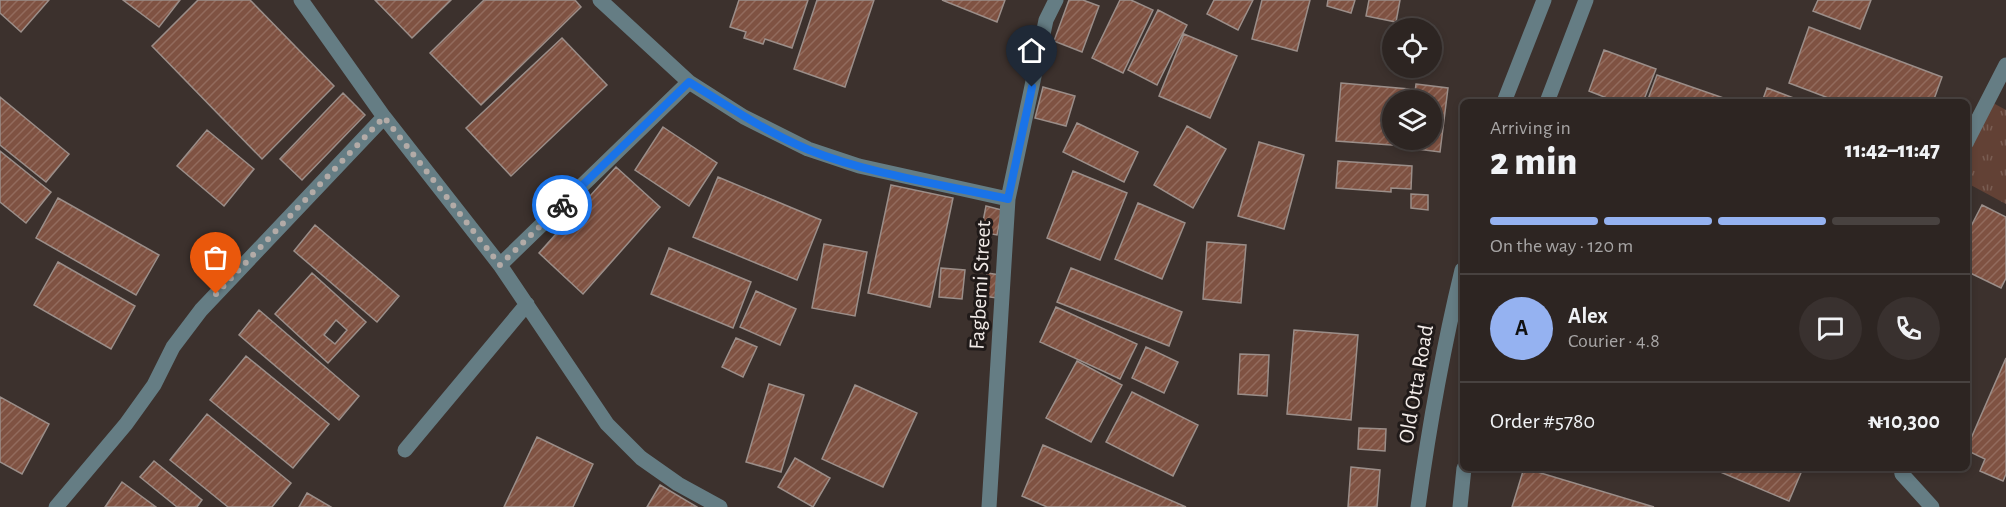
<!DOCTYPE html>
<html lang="en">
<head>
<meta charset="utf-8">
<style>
	:root { --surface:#2d2522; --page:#39312f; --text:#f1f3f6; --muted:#a7a5a5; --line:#484240; --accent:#95b2f1 }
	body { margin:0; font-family:"Alegreya Sans",sans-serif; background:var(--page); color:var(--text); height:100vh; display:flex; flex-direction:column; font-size:22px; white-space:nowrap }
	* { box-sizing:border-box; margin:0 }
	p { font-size:20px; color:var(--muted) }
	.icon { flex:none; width:33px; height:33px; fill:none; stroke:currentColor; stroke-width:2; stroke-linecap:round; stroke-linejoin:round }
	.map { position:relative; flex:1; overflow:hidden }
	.sheet { position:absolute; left:1460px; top:99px; width:510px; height:372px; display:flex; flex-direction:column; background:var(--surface); border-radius:9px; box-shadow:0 3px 9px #0003,0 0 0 2px var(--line) }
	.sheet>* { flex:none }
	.tools { position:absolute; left:1382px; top:18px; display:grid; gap:12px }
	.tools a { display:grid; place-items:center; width:60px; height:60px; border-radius:50%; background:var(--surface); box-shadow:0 3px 9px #0003,0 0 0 2px var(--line); font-size:30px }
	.pin { position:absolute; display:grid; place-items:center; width:51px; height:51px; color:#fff; margin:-62px -26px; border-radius:50% 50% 50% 0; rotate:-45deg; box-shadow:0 0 6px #0007 }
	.pin .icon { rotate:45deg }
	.courier { position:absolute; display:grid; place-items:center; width:60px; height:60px; margin:-30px; border:4px solid #1a73e8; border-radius:50%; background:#fff; color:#222; box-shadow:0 2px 8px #0007 }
	.summary em { font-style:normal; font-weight:800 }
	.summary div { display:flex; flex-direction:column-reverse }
	.summary { display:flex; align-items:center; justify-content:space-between; height:102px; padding:0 30px }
	h1 { font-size:39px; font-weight:800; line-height:45px }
	.bar { display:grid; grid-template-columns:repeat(4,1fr); gap:9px 6px; align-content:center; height:72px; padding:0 30px }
	.bar i { height:8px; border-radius:4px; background:var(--line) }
	.bar .active { background:var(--accent) }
	.bar p { grid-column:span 4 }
	.line { display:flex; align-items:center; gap:15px; padding:0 30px; border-top:2px solid var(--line) }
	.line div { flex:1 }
	.round { display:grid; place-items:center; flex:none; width:63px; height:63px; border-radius:32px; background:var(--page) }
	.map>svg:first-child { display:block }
	.grass { fill:url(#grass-tufts) }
	.building { fill:url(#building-hatch); stroke:#9b8e89; stroke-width:1.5; fill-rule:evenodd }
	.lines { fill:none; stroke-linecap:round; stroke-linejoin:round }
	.minor { stroke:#657d84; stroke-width:15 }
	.done { stroke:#b3aba7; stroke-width:6; stroke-dasharray:0 10.8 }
	.route { stroke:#1a73e8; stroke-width:8 }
	.labels { text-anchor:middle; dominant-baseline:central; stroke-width:6; stroke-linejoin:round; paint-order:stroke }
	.street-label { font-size:22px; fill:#f3ece9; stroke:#201a19 }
</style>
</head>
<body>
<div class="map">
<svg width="2006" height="507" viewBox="0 0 2006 507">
	<defs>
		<pattern id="grass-tufts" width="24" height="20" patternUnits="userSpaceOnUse" patternTransform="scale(1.5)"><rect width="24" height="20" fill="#624135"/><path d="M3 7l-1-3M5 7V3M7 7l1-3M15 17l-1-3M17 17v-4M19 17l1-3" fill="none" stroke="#795d52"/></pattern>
		<pattern id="building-hatch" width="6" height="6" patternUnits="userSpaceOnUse" patternTransform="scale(1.5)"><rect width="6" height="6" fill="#7f5242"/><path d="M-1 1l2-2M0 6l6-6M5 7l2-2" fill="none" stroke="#926b5d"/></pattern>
	</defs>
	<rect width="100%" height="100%" fill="#3c312d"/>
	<!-- grass -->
	<path class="grass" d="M 1982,97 L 2006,110 L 2006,204 L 1967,183 L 1966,127 Z"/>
	<!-- building -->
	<path class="building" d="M 0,0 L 49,0 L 21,32 L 0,13 Z
		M 123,0 L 180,0 L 159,27 Z
		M 198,0 L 250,0 L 334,86 L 262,159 L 152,46 Z
		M 375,0 L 451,0 L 412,38 Z
		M 484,0 L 575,0 L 581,7 L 481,105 L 430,53 Z
		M 739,0 L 808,0 L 792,48 L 765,39 L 763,44 L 744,38 L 746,32 L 730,27 Z
		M 817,0 L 874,0 L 845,87 L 794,69 Z
		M 942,0 L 1005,0 L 997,22 Z
		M 1069,0 L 1083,0 L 1099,6 L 1082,52 L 1054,41 Z
		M 1120,0 L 1131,0 L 1153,10 L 1123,73 L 1092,58 Z
		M 1214,0 L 1253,0 L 1238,30 L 1207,14 Z
		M 1262,0 L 1310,0 L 1297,51 L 1252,39 Z
		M 1328,0 L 1355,0 L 1351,13 L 1327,6 Z
		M 1369,0 L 1400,0 L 1396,22 L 1366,16 Z
		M 1818,0 L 1871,0 L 1860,29 L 1813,11 Z
		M 1158,10 L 1187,25 L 1157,85 L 1128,70 Z
		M 1809,27 L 1942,77 L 1933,102 L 1839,102 L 1789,83 Z
		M 1184,34 L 1237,56 L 1210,118 L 1159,96 Z
		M 562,38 L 607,85 L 511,176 L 466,128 Z
		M 1604,50 L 1656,69 L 1643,102 L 1617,102 L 1589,91 Z
		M 1657,75 L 1735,102 L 1647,102 Z
		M 1341,83 L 1409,89 L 1408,100 L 1392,100 L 1392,140 L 1405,140 L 1405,146 L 1336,141 Z
		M 1416,84 L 1448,88 L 1440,152 L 1409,148 L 1410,140 L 1431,140 L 1431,100 L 1414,100 Z
		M 1043,87 L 1075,96 L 1066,126 L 1035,118 Z
		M 1767,88 L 1804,102 L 1762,102 Z
		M 343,93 L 365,115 L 302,180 L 280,159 Z
		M 0,97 L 69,154 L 46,182 L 0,145 Z
		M 1077,123 L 1138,152 L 1124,182 L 1063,152 Z
		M 1187,126 L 1226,149 L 1193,208 L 1154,185 Z
		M 663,127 L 717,163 L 689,206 L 635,170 Z
		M 207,130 L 254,169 L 224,206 L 177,166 Z
		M 1259,142 L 1304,155 L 1284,229 L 1238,216 Z
		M 0,151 L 51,192 L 26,223 L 0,202 Z
		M 1338,161 L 1412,166 L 1411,189 L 1391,188 L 1391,192 L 1336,188 Z
		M 616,167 L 660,207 L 583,294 L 539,253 Z
		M 1073,171 L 1127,193 L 1100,260 L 1047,238 Z
		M 718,177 L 821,220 L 797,280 L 693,237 Z
		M 891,185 L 953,198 L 930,307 L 868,293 Z
		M 1411,194 L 1428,195 L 1428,210 L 1411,208 Z
		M 58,198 L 159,255 L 136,295 L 36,238 Z
		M 1138,203 L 1185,223 L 1162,279 L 1115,259 Z
		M 1982,205 L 2006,217 L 2006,278 L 2001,288 L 1966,271 L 1966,236 Z
		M 986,206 L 1002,210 L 997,235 L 981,232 Z
		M 315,225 L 399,296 L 377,322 L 294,251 Z
		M 1207,242 L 1246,245 L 1241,303 L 1203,299 Z
		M 824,244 L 867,252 L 855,316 L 812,308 Z
		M 669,248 L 751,282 L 733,328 L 651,294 Z
		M 58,262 L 135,306 L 111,349 L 34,305 Z
		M 941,268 L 965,270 L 962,299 L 939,297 Z
		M 1071,268 L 1182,312 L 1169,346 L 1057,302 Z
		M 312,273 L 366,322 L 328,363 L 275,314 ZM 336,320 L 347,330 L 335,344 L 324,335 Z
		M 987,273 L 1000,275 L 997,298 L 983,296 Z
		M 756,291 L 796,309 L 780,345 L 740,327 Z
		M 1056,307 L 1137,344 L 1120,379 L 1040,342 Z
		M 259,310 L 359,396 L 339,420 L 239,335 Z
		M 1294,330 L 1358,335 L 1351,420 L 1287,414 Z
		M 736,338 L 757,347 L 743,377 L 722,367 Z
		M 1146,347 L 1178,362 L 1164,393 L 1132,378 Z
		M 1240,354 L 1269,355 L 1267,396 L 1238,394 Z
		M 246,356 L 329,424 L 293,468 L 210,400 Z
		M 2006,358 L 2006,474 L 2003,481 L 1980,471 L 1985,459 L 1966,450 Z
		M 1077,361 L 1122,385 L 1091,442 L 1046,418 Z
		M 769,384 L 804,395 L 781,472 L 746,462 Z
		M 855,385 L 917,413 L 883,487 L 822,459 Z
		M 1132,392 L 1198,425 L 1173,476 L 1106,442 Z
		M 0,397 L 49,424 L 22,474 L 0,462 Z
		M 207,414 L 291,483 L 272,507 L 228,507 L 170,460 Z
		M 1359,428 L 1386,429 L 1385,451 L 1358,449 Z
		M 537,437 L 593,464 L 573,507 L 504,507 Z
		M 1043,445 L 1186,507 L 1047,507 L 1022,496 Z
		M 795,458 L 830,478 L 813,507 L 778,487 Z
		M 154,461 L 202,500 L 197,507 L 177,507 L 140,477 Z
		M 1351,467 L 1380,470 L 1377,507 L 1348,507 Z
		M 1524,468 L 1654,507 L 1512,507 Z
		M 1711,468 L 1803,468 L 1789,501 Z
		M 122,482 L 156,507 L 105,507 Z
		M 660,485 L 697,507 L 647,507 Z
		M 307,493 L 331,507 L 299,507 Z"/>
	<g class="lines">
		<!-- minor -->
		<path class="minor" d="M 301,0 L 384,117 L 500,265 L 607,424 L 641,458 L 678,484 L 720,507
			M 600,0 L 689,82 L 744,117 L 808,149 L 859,166 L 1008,199
			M 1504,102 L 1544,0
			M 1547,102 L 1586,0
			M 1966,143 L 2006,65
			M 500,265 L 689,82
			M 405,450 L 527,304
			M 1901,468 L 1902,474 L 1932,507
			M 56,507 L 126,424 L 154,385 L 173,347 L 201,310 L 384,117
			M 989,507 L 1008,199 L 1046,20 L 1056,0
			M 1418,507 C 1429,427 1443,348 1462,270
			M 1460,507 L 1464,468"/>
	</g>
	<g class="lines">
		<!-- done -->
		<path class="done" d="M 216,294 L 384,117 L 500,265 L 562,205"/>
		<!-- route -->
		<path class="route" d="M 562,205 L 689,82 C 728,106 766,132 809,150 C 869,174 944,185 1008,199 L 1032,87"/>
	</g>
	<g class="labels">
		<!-- street labels -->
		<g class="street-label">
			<text transform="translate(980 285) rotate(-87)">Fagbemi Street</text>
			<text transform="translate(1416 384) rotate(-80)">Old Otta Road</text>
		</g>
	</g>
</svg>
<div class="tools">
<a><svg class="icon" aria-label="locate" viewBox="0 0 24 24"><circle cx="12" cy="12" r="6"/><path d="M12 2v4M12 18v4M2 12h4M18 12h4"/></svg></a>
<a><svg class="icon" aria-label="layers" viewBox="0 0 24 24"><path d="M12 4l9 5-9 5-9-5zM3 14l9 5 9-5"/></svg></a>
</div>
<div class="pin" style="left:216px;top:294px;background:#ea580c"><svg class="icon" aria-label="bag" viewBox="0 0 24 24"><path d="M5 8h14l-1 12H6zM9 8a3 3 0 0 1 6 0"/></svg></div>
<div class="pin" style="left:1032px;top:87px;background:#1f2937"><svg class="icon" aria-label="home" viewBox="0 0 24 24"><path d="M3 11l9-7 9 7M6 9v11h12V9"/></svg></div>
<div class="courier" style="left:562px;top:205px"><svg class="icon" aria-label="bike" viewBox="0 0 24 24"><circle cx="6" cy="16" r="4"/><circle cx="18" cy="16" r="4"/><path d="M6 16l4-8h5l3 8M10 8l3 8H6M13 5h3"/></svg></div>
<section class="sheet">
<div class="summary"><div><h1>2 min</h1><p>Arriving in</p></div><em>11:42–11:47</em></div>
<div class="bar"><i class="active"></i><i class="active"></i><i class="active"></i><i></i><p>On the way · 120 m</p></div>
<div class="line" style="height:108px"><b class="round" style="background:var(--accent);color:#111">A</b><div><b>Alex</b><p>Courier · 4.8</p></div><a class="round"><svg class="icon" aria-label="chat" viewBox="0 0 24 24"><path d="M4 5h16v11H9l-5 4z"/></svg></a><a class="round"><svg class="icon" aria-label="phone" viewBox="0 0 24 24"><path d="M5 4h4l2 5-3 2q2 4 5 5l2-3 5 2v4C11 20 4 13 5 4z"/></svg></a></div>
<div class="line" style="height:78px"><div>Order #5780</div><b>₦10,300</b></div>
</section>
</div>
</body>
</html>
